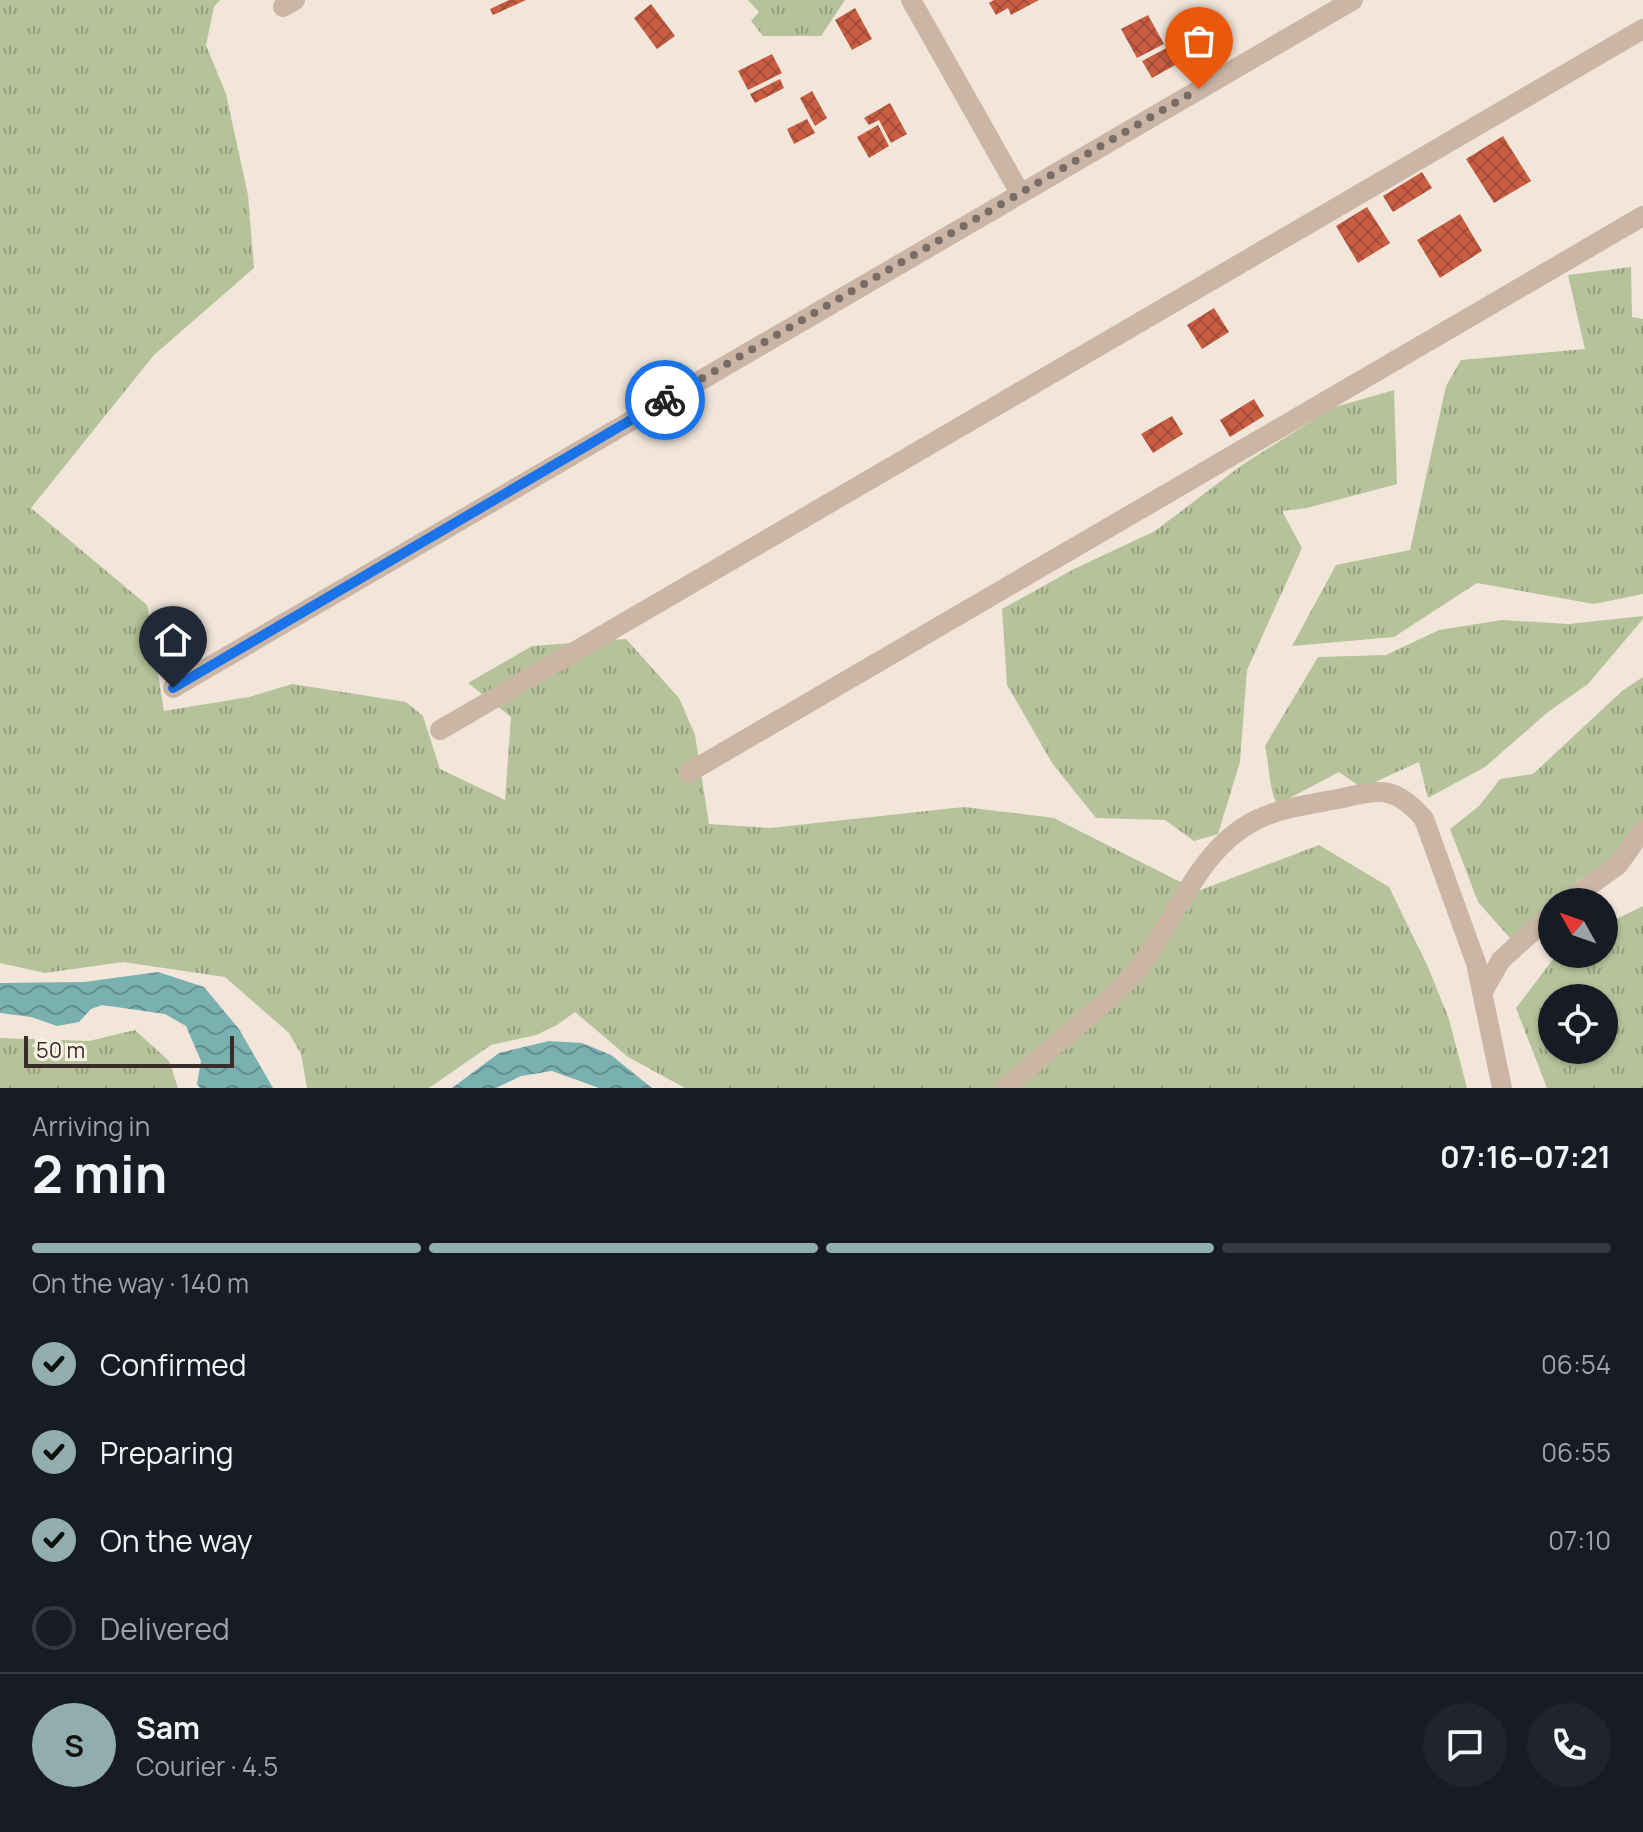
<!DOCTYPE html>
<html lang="en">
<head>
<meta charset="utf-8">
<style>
	:root { --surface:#171b24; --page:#20242c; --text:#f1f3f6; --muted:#9ea1a6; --line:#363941; --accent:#91adaf }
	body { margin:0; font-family:Manrope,sans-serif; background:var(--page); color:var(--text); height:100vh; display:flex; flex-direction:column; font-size:30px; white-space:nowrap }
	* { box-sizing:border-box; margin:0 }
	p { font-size:26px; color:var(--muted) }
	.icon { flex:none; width:44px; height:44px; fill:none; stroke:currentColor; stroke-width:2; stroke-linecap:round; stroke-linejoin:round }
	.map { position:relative; height:1088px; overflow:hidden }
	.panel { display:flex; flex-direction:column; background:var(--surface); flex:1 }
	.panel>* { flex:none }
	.needle { width:52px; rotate:310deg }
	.buttons { position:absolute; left:1538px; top:888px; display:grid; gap:16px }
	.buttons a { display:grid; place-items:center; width:80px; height:80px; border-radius:50%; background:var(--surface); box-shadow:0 2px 6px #0004; font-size:40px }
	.scale { position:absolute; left:24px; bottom:20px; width:210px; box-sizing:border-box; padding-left:8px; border:4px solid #372c27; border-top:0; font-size:22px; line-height:28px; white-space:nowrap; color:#372c27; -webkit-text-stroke:6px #faf1e7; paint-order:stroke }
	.pin { position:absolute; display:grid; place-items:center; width:68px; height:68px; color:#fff; margin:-82px -34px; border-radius:50% 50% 50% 0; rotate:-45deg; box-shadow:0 0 8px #0007 }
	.pin .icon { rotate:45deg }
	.courier { position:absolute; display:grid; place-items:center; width:80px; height:80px; margin:-40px; border:6px solid #1a73e8; border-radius:50%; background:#fff; color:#222; box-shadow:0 2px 10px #0007 }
	.overview em { font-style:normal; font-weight:700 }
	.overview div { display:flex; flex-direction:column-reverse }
	.overview { display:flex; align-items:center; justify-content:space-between; height:136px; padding:0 32px }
	h1 { font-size:52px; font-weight:700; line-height:60px }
	.bar { display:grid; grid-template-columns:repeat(4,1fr); gap:12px 8px; align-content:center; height:96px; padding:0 32px }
	.bar i { height:10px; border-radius:6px; background:var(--line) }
	.bar .current { background:var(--accent) }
	.bar p { grid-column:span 4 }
	.line { display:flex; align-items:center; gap:20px; padding:0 32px; border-top:2px solid var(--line) }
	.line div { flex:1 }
	.round { display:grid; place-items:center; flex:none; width:84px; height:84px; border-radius:42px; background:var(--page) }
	ol { padding:0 32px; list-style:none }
	li { display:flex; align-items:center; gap:24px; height:88px }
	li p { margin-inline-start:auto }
	li .icon { padding:8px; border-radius:50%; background:var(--accent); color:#111; stroke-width:4 }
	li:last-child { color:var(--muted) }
	li i { width:44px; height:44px; border:4px solid var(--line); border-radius:50% }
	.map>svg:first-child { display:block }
	.grass { fill:url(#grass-tufts); fill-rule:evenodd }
	.water { fill:url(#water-waves) }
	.building { fill:url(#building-cross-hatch) }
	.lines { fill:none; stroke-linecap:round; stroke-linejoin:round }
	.minor { stroke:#cbb6a6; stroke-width:20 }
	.done { stroke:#786d66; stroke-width:8; stroke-dasharray:0 14.4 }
	.route { stroke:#1a73e8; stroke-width:10 }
</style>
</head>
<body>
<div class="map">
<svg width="1643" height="1088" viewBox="0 0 1643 1088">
	<defs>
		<pattern id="grass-tufts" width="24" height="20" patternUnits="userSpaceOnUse" patternTransform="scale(2)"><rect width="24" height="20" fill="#b6c29a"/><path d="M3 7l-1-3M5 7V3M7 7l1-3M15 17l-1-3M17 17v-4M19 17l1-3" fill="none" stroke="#959e7e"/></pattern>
		<pattern id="water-waves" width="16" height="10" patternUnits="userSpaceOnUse" patternTransform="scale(2)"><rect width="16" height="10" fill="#79b0b0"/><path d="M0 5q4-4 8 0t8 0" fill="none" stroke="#648f8f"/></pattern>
		<pattern id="building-cross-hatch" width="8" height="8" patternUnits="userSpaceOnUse" patternTransform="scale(2)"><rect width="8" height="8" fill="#c95d42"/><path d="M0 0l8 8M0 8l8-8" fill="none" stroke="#a44d37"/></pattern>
	</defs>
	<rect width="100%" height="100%" fill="#f2e6db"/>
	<!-- grass -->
	<path class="grass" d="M 0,0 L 220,0 L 214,7 L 206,45 L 226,94 L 248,195 L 254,268 L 154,355 L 31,508 L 147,605 L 164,711 L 249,697 L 292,684 L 406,702 L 423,716 L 440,769 L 505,800 L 511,717 L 468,683 L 532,646 L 626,639 L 679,698 L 695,735 L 709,824 L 770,828 L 964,807 L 1054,818 L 1198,891 L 1319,845 L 1389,887 L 1428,967 L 1449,1019 L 1467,1088 L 685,1088 L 628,1057 L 575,1012 L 557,1025 L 536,1035 L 491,1045 L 429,1088 L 307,1088 L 301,1054 L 289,1033 L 225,977 L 123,962 L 45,973 L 0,963 Z
		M 748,0 L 845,0 L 821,36 L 763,36 L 751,21 L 759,12 Z
		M 1631,267 L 1632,317 L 1643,319 L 1643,594 L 1594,604 L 1477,583 L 1394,637 L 1292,646 L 1336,565 L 1410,550 L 1446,386 L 1461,360 L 1585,349 L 1568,275 Z
		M 1394,390 L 1397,484 L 1307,508 L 1282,511 L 1302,548 L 1247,670 L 1240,762 L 1218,834 L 1194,841 L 1165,820 L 1096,818 L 1052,763 L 1007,685 L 1002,609 L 1074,569 L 1155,531 L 1242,465 L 1332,408 Z
		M 1643,616 L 1643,619 L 1588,684 L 1548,712 L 1485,767 L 1428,798 L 1419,762 L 1362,788 L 1339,772 L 1282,802 L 1280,810 C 1268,791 1270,768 1265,746 L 1318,657 L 1386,655 L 1439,630 L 1502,620 L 1569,624 Z
		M 1643,677 L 1643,835 L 1607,870 L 1581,879 L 1505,943 L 1510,938 L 1478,902 L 1450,829 L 1479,806 L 1500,779 L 1533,774 L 1622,691 Z
		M 1643,906 L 1643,1088 L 1547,1088 L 1516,1008 L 1557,954 L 1604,954 L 1604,925 ZM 1552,998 L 1604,998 L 1604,1050 L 1552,1050 Z
		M 135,1030 L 169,1061 L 178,1088 L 0,1088 L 0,1038 L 89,1041 Z"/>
	<!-- water -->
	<path class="water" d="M 158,972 L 204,987 L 239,1029 L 273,1088 L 200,1088 L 197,1084 L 201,1061 L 186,1026 L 165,1014 L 102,1005 L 91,1009 L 79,1022 L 57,1026 L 31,1017 L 0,1013 L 0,983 L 84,982 Z
		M 549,1041 L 582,1043 L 611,1055 L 652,1088 L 599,1088 L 552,1071 L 521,1076 L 496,1088 L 452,1088 L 499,1053 Z"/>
	<!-- building -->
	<path class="building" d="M 509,0 L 526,0 L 493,15 L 490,9 Z
		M 994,0 L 1039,0 L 1011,15 L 1008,8 L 996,15 L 989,3 Z
		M 651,4 L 675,36 L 657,49 L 634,18 Z
		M 855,8 L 872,39 L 852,50 L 835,20 Z
		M 1148,15 L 1164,44 L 1137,58 L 1121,29 Z
		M 1174,44 L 1184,60 L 1152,78 L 1142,61 Z
		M 772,54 L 782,73 L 748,90 L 738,71 Z
		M 780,79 L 784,88 L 755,103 L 750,94 Z
		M 812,91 L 827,118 L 815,126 L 800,98 Z
		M 890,103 L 907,134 L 891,143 L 879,120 L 869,125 L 864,118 Z
		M 807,119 L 815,133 L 794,144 L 787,129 Z
		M 878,125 L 889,146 L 869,158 L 857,137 Z
		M 1503,136 L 1531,181 L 1494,203 L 1466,159 Z
		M 1422,172 L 1432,188 L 1393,212 L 1383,196 Z
		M 1367,207 L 1390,243 L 1358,263 L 1336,226 Z
		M 1460,214 L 1482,251 L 1440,278 L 1417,240 Z
		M 1214,308 L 1229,332 L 1202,349 L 1187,325 Z
		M 1254,399 L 1264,416 L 1230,437 L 1220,420 Z
		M 1172,416 L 1183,434 L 1153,453 L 1141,434 Z"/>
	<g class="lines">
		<!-- minor -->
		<path class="minor" d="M 911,0 L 1020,193
			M 283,7 L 295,0
			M 173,688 L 1353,0
			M 440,730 L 1643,29
			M 688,773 L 1643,216
			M 1567,902 L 1618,865 L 1643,830
			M 1482,993 L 1501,960 L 1552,914
			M 1005,1088 C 1031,1066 1057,1043 1083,1021 C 1102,1005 1121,990 1136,971 C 1176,922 1196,850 1256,820 C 1280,808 1311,804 1338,799 C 1379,790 1394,784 1424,819 L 1476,963 L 1502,1088"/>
	</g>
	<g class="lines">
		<!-- done -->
		<path class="done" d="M 665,400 L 1199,89"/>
		<!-- route -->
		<path class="route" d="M 173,688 L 665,400"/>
	</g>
</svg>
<div class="buttons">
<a><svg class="needle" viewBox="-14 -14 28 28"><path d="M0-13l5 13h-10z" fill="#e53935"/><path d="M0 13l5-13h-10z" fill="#9ea1a6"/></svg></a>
<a><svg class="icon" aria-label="locate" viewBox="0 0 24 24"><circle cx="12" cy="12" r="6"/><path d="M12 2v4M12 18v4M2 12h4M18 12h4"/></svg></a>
</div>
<div class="scale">50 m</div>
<div class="pin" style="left:1199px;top:89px;background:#ea580c"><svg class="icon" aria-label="bag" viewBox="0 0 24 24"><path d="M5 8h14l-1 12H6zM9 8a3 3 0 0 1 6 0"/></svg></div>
<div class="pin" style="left:173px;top:688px;background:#1f2937"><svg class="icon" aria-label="home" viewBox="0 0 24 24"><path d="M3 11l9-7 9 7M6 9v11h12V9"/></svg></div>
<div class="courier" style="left:665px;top:400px"><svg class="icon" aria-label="bike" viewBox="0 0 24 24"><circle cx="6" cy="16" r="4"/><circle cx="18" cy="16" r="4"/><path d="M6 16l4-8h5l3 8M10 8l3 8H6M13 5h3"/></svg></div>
</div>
<section class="panel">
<div class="overview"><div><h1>2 min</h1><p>Arriving in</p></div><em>07:16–07:21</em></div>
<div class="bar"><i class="current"></i><i class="current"></i><i class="current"></i><i></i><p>On the way · 140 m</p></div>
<ol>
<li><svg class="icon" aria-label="check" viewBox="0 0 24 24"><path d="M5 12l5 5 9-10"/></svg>Confirmed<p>06:54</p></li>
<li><svg class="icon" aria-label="check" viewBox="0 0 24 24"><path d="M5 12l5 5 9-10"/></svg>Preparing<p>06:55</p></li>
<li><svg class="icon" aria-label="check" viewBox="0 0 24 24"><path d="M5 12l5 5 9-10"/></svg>On the way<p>07:10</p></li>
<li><i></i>Delivered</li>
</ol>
<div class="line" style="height:144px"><b class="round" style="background:var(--accent);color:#111">S</b><div><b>Sam</b><p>Courier · 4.5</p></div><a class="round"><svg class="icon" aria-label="chat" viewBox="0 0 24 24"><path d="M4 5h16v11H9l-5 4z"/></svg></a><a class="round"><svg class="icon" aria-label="phone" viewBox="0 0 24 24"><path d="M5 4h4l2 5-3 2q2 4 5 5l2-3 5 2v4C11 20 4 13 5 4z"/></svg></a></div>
</section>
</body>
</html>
